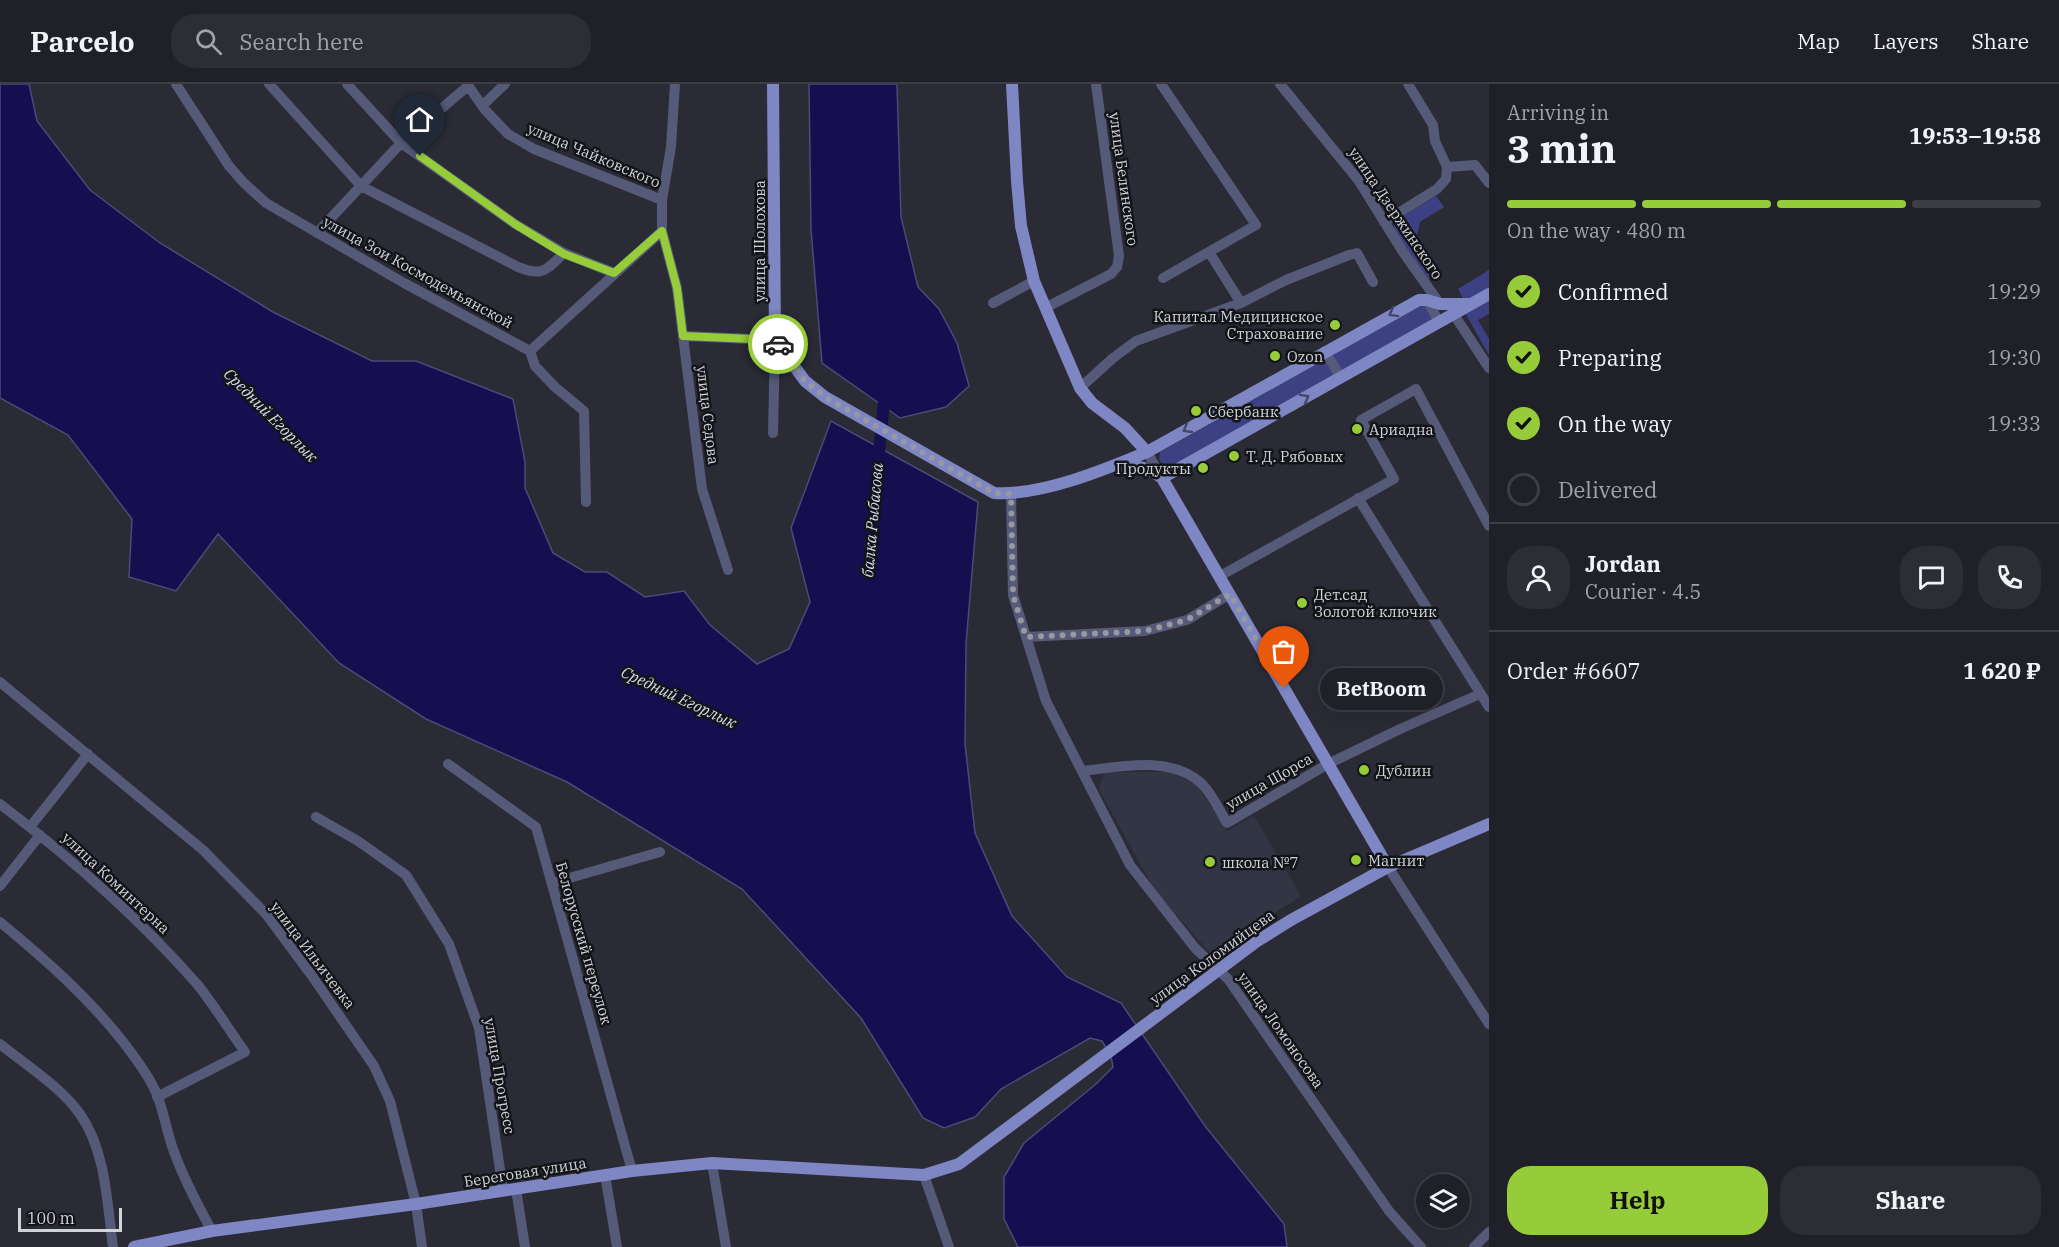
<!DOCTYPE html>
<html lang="en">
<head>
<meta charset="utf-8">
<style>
	:root { --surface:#202028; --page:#2d2d34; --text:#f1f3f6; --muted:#a2a3a8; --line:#3d3e45; --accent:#96cc39 }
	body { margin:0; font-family:"IBM Plex Serif",serif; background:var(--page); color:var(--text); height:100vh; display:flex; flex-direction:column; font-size:22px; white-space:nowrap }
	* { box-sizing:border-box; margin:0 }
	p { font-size:20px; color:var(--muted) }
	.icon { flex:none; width:33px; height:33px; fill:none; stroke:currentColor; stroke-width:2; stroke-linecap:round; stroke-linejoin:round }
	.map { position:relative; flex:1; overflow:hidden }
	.drawer { display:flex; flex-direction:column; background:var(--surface); width:570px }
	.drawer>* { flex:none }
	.tools { position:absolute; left:1416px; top:1090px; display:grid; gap:12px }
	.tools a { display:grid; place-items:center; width:54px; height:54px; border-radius:50%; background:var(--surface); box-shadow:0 6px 24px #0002,0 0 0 2px var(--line); font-size:30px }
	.scale { position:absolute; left:18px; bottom:15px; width:104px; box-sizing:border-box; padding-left:6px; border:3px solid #d2d3d9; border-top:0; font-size:16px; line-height:21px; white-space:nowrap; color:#d2d3d9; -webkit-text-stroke:4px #131418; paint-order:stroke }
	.pin { position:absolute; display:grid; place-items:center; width:51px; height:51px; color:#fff; margin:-62px -26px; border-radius:50% 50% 50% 0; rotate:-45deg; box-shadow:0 0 6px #0007 }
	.pin .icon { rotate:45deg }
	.courier { position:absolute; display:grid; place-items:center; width:60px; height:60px; margin:-30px; border:4px solid #96cc39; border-radius:50%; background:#fff; color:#222; box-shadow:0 2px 8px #0007 }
	.bubble { position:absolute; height:42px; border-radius:21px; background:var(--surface); box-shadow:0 6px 24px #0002,0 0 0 2px var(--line); font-size:20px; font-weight:700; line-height:42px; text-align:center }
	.headline em { font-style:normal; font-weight:700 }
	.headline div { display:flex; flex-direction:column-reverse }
	.headline { display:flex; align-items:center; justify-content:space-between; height:102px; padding:0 18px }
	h1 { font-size:39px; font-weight:700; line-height:45px }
	.bar { display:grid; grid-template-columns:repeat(4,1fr); gap:9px 6px; align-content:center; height:72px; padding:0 18px }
	.bar i { height:8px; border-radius:4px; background:var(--line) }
	.bar .active { background:var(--accent) }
	.bar p { grid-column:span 4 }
	.line { display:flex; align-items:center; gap:15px; padding:0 18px; border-top:2px solid var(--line) }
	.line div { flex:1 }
	.round { display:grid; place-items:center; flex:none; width:63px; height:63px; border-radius:24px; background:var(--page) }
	ol { padding:0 18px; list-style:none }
	li { display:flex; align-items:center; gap:18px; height:66px }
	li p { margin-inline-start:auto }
	li .icon { padding:6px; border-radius:50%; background:var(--accent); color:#111; stroke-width:4 }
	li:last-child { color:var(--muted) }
	li i { width:33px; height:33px; border:3px solid var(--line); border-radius:50% }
	.action { display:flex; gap:12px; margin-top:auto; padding:12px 18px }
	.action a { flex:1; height:69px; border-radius:24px; background:var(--accent); color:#111; font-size:24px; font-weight:700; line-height:69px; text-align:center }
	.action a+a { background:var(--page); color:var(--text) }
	header { display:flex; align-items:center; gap:36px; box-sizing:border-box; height:84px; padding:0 30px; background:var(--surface); border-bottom:2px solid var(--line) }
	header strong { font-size:28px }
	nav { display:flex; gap:33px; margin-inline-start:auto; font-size:21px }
	.search { width:420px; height:54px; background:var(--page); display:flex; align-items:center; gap:15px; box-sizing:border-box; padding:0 21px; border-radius:24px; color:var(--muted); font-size:22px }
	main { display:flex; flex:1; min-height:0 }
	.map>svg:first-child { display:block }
	.built { fill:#323544 }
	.green { fill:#3d4183 }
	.water { fill:#150e4f; stroke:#4e4978; stroke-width:1.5 }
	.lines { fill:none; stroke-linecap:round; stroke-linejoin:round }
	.river { stroke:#150e4f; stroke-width:12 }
	.minor { stroke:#555a79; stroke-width:10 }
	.major { stroke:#7e86c4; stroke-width:12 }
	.oneway { stroke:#434765 }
	.done { stroke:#9798a0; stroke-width:6; stroke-dasharray:0 10.8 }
	.route { stroke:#96cc39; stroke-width:8 }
	.poi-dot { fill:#96cc39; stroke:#131418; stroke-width:2 }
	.labels { text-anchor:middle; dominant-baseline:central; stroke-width:5; stroke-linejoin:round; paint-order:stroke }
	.street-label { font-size:15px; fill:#d2d3d9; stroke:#131418 }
	.poi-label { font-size:15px; fill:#d2d3d9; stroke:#131418; text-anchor:start }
	.water-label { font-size:16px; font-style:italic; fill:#d5d8ed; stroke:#131418 }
</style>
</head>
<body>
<header>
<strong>Parcelo</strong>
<div class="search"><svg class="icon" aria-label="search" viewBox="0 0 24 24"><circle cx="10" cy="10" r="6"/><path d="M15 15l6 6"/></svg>Search here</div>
<nav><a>Map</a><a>Layers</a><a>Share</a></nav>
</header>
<main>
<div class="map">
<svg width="1489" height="1163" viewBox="0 0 1489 1163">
	<rect width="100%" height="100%" fill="#2a2b35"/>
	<!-- built -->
	<path class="built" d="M 1104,688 L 1172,688 L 1197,701 L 1227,747 L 1254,732 L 1301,812 L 1211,870 L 1156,808 L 1099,706 Z"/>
	<!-- green -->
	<path class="green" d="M 1436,112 L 1444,123 L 1420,138 L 1417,151 L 1422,161 L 1419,166 L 1435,191 L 1426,197 L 1393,147 L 1395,137 Z
		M 1489,186 L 1489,205 L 1468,216 L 1464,216 L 1458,205 Z
		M 1489,215 L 1489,230 L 1478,236 L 1489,255 L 1489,271 L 1465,229 Z
		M 1423,221 L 1428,225 L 1432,237 L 1342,286 L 1334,276 L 1334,271 L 1336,268 Z
		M 1324,276 L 1328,278 L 1335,291 L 1169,385 L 1165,384 L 1159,376 L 1160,368 Z"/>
	<!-- water -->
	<path class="water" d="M 0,0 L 29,0 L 37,37 L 90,106 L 160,159 L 273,228 L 372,277 L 416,277 L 513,315 L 525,378 L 525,404 L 553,469 L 585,488 L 607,488 L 645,513 L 684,507 L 710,541 L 757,580 L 789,565 L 810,518 L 791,444 L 831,337 L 978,418 L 966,560 L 965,660 L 975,749 L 1012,832 L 1067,893 L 1121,919 L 1205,1042 L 1284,1140 L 1287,1163 L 1018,1163 L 1004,1135 L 1004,1093 L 1024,1059 L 1096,1000 L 1113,983 L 1111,972 L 1102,957 L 1090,954 L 1001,1005 L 975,1033 L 944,1044 L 923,1034 L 861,934 L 742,805 L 567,698 L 426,635 L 339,579 L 218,450 L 176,507 L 129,493 L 132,435 L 68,351 L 0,314 Z
		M 809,0 L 897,0 L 901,133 L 918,203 L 939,225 L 957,259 L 969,302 L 946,323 L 900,334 L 822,279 L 811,145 Z"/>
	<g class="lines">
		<!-- river -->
		<path class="river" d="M 878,379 L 885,307"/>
		<!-- minor -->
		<path class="minor" d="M 176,0 L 229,82 L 244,99 L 266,119 L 404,199 L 530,267 L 662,147
			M 269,0 L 361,102 L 518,183 C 543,193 546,186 564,169
			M 347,0 L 401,59 L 515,140 L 564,169 L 614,189
			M 467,0 L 486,27 L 508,50 L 534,65 L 662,116
			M 675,0 L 671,63 L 662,116 L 662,147 L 677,204 L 702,405 L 728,486
			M 1161,0 L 1256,141 L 1163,194
			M 1280,0 L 1359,97 L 1403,168 L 1440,220
			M 482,22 L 505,0
			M 1447,83 L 1475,81 L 1489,99
			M 1384,138 L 1437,105 L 1446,95 L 1447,83 L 1435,57 L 1433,41 L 1408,0
			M 317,149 L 401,59 L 468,2
			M 1209,168 L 1241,219
			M 1427,216 L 1439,238
			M 993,219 L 1034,197
			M 1045,224 L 1111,190 L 1117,183 L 1119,172 L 1096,0
			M 1453,229 L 1489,284
			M 683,252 L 775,256 L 773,349
			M 530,267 L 535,282 L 555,303 L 584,327 L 586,418
			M 1325,267 L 1341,294
			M 1080,304 L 1113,274 L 1136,257 L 1241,219 L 1286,196 L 1349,171 L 1357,169 L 1373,198
			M 1147,368 L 1162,394
			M 1011,410 L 1013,511 L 1046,617 L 1130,781 L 1195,864 L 1228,895 L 1389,1127 L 1421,1163
			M 1358,414 L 1489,623
			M 1220,492 L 1394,395 L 1361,336 L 1416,305 L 1489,442
			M 1026,553 L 1145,547 L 1187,536 L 1230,510
			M 0,598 L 203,766 L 266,830 L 312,892 L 374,982 L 390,1017 L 416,1120 L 422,1163
			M 448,680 L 536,743 L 632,1087
			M 1082,687 C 1120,683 1170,671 1201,699 C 1212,709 1219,726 1227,739 L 1328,680 L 1400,645 L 1480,610
			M 0,720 C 71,774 138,833 197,900 C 214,921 229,946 245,968 L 157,1013
			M 316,733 L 358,757 L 406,791 L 449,860 L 479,944 L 503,1106
			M 30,743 L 88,670
			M 1388,783 L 1489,940
			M 552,799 L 660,768
			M 0,802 L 40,751
			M 0,838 C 45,875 88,913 124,959 C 136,975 150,993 158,1013 C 164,1030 167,1048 173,1065 C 183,1094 197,1120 212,1147
			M 0,960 C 26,981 61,1003 80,1030 C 106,1067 107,1119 113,1163
			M 712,1079 L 726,1163
			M 605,1091 L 617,1163
			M 924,1091 L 949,1163
			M 516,1105 L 525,1163
			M 1474,1163 L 1489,1148"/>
		<!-- major -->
		<path class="major" d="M 773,0 L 775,256 L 805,297 L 825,313 L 994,409 C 1041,412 1104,386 1147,368 L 1419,216 L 1427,216 L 1440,220 L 1469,220
			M 1012,0 L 1017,97 L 1021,142 L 1034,197 L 1080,304 L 1092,319 L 1125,344 L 1147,368
			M 1121,384 C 1140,381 1147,383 1162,394 L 1388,783
			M 1162,394 L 1489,210
			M 134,1163 L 212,1147 L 416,1120 L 632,1087 L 712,1079 L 924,1091 L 959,1080 L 1256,858 L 1291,836 L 1388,783 L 1489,740"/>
	</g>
	<!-- one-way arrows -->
	<defs><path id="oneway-chevron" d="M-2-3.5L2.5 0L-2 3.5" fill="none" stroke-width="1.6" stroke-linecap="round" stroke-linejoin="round" transform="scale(1.5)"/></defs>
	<g class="oneway">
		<use href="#oneway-chevron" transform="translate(1393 229) rotate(151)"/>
		<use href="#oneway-chevron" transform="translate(1305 314) rotate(-29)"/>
		<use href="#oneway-chevron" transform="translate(1187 345) rotate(150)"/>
	</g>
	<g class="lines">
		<!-- done -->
		<path class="done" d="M 778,260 L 805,297 L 825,313 L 994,409 L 1011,410 L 1013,511 L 1026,553 L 1145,547 L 1187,536 L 1230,510 L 1284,604"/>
		<!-- route -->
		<path class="route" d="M 420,72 L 515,140 L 564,170 L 614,189 L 662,147 L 677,204 L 683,252 L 775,256 L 778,260"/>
	</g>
	<!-- markers -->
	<g class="poi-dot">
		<circle cx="1335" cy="241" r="6"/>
		<circle cx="1275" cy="272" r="6"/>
		<circle cx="1196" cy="327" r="6"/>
		<circle cx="1357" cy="345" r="6"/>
		<circle cx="1234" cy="372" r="6"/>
		<circle cx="1203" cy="384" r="6"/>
		<circle cx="1302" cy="519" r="6"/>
		<circle cx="1364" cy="686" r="6"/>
		<circle cx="1356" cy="776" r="6"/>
		<circle cx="1210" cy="778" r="6"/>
	</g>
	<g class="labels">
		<!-- street labels -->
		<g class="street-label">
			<text transform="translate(594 71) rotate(23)">улица Чайковского</text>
			<text transform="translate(1124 95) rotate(82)">улица Белинского</text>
			<text transform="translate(1396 129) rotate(56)">улица Дзержинского</text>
			<text transform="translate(759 157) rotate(-90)">улица Шолохова</text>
			<text transform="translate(418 188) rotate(29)">улица Зои Космодемьянской</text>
			<text transform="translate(708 331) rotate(83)">улица Седова</text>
			<text transform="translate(1269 697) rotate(-30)">улица Щорса</text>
			<text transform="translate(116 799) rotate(43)">улица Коминтерна</text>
			<text transform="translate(584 859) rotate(74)">Белорусский переулок</text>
			<text transform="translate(313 871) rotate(53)">улица Ильичевка</text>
			<text transform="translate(1212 873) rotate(-36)">улица Коломийцева</text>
			<text transform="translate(1281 946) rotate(55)">улица Ломоносова</text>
			<text transform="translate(500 992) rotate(80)">улица Прогресс</text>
			<text transform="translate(525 1088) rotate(-9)">Береговая улица</text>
		</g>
		<!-- poi labels -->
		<g class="poi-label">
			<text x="1323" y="232" text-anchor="end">Капитал Медицинское<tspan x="1323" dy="17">Страхование</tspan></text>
			<text x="1287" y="272">Ozon</text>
			<text x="1208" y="327">Сбербанк</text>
			<text x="1369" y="345">Ариадна</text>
			<text x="1246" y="372">Т. Д. Рябовых</text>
			<text x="1191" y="384" text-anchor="end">Продукты</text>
			<text x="1314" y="510">Дет.сад<tspan x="1314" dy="17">Золотой ключик</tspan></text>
			<text x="1376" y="686">Дублин</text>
			<text x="1368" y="776">Магнит</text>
			<text x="1222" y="778">школа №7</text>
		</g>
		<!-- water labels -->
		<g class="water-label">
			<text transform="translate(271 331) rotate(45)">Средний Егорлык</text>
			<text transform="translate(872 436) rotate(-85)">балка Рыбасова</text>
			<text transform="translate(679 613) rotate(25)">Средний Егорлык</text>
		</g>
	</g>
</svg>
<div class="tools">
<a><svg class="icon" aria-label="layers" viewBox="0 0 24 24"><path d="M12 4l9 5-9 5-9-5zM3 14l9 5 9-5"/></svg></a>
</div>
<div class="scale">100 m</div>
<div class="pin" style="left:1284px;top:604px;background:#ea580c"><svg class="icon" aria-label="bag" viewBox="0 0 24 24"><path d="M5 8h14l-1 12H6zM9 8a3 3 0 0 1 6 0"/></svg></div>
<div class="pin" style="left:420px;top:72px;background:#1f2937"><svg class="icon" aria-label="home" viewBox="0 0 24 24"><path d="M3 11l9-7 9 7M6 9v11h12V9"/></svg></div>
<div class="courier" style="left:778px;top:260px"><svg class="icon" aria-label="car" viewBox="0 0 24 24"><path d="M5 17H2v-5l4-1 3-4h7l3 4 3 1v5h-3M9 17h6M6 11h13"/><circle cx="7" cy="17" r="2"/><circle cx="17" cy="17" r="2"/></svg></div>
<div class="bubble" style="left:1320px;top:584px;width:123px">BetBoom</div>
</div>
<section class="drawer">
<div class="headline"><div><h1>3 min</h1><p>Arriving in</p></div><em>19:53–19:58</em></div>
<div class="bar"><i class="active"></i><i class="active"></i><i class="active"></i><i></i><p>On the way · 480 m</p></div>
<ol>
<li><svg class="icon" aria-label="check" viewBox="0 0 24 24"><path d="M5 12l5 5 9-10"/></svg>Confirmed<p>19:29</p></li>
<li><svg class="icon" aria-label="check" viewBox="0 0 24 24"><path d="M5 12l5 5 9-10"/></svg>Preparing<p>19:30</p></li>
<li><svg class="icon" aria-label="check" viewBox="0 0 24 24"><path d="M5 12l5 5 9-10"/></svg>On the way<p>19:33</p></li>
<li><i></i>Delivered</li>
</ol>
<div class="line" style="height:108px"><a class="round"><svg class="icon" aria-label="person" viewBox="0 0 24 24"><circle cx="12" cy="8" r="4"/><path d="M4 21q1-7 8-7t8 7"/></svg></a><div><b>Jordan</b><p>Courier · 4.5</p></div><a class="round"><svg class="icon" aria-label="chat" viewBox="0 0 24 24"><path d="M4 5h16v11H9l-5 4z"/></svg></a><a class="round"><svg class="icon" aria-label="phone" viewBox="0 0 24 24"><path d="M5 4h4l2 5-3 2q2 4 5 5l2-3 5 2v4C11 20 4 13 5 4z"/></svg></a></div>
<div class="line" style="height:78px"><div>Order #6607</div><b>1 620 ₽</b></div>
<div class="action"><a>Help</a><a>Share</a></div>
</section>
</main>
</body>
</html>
